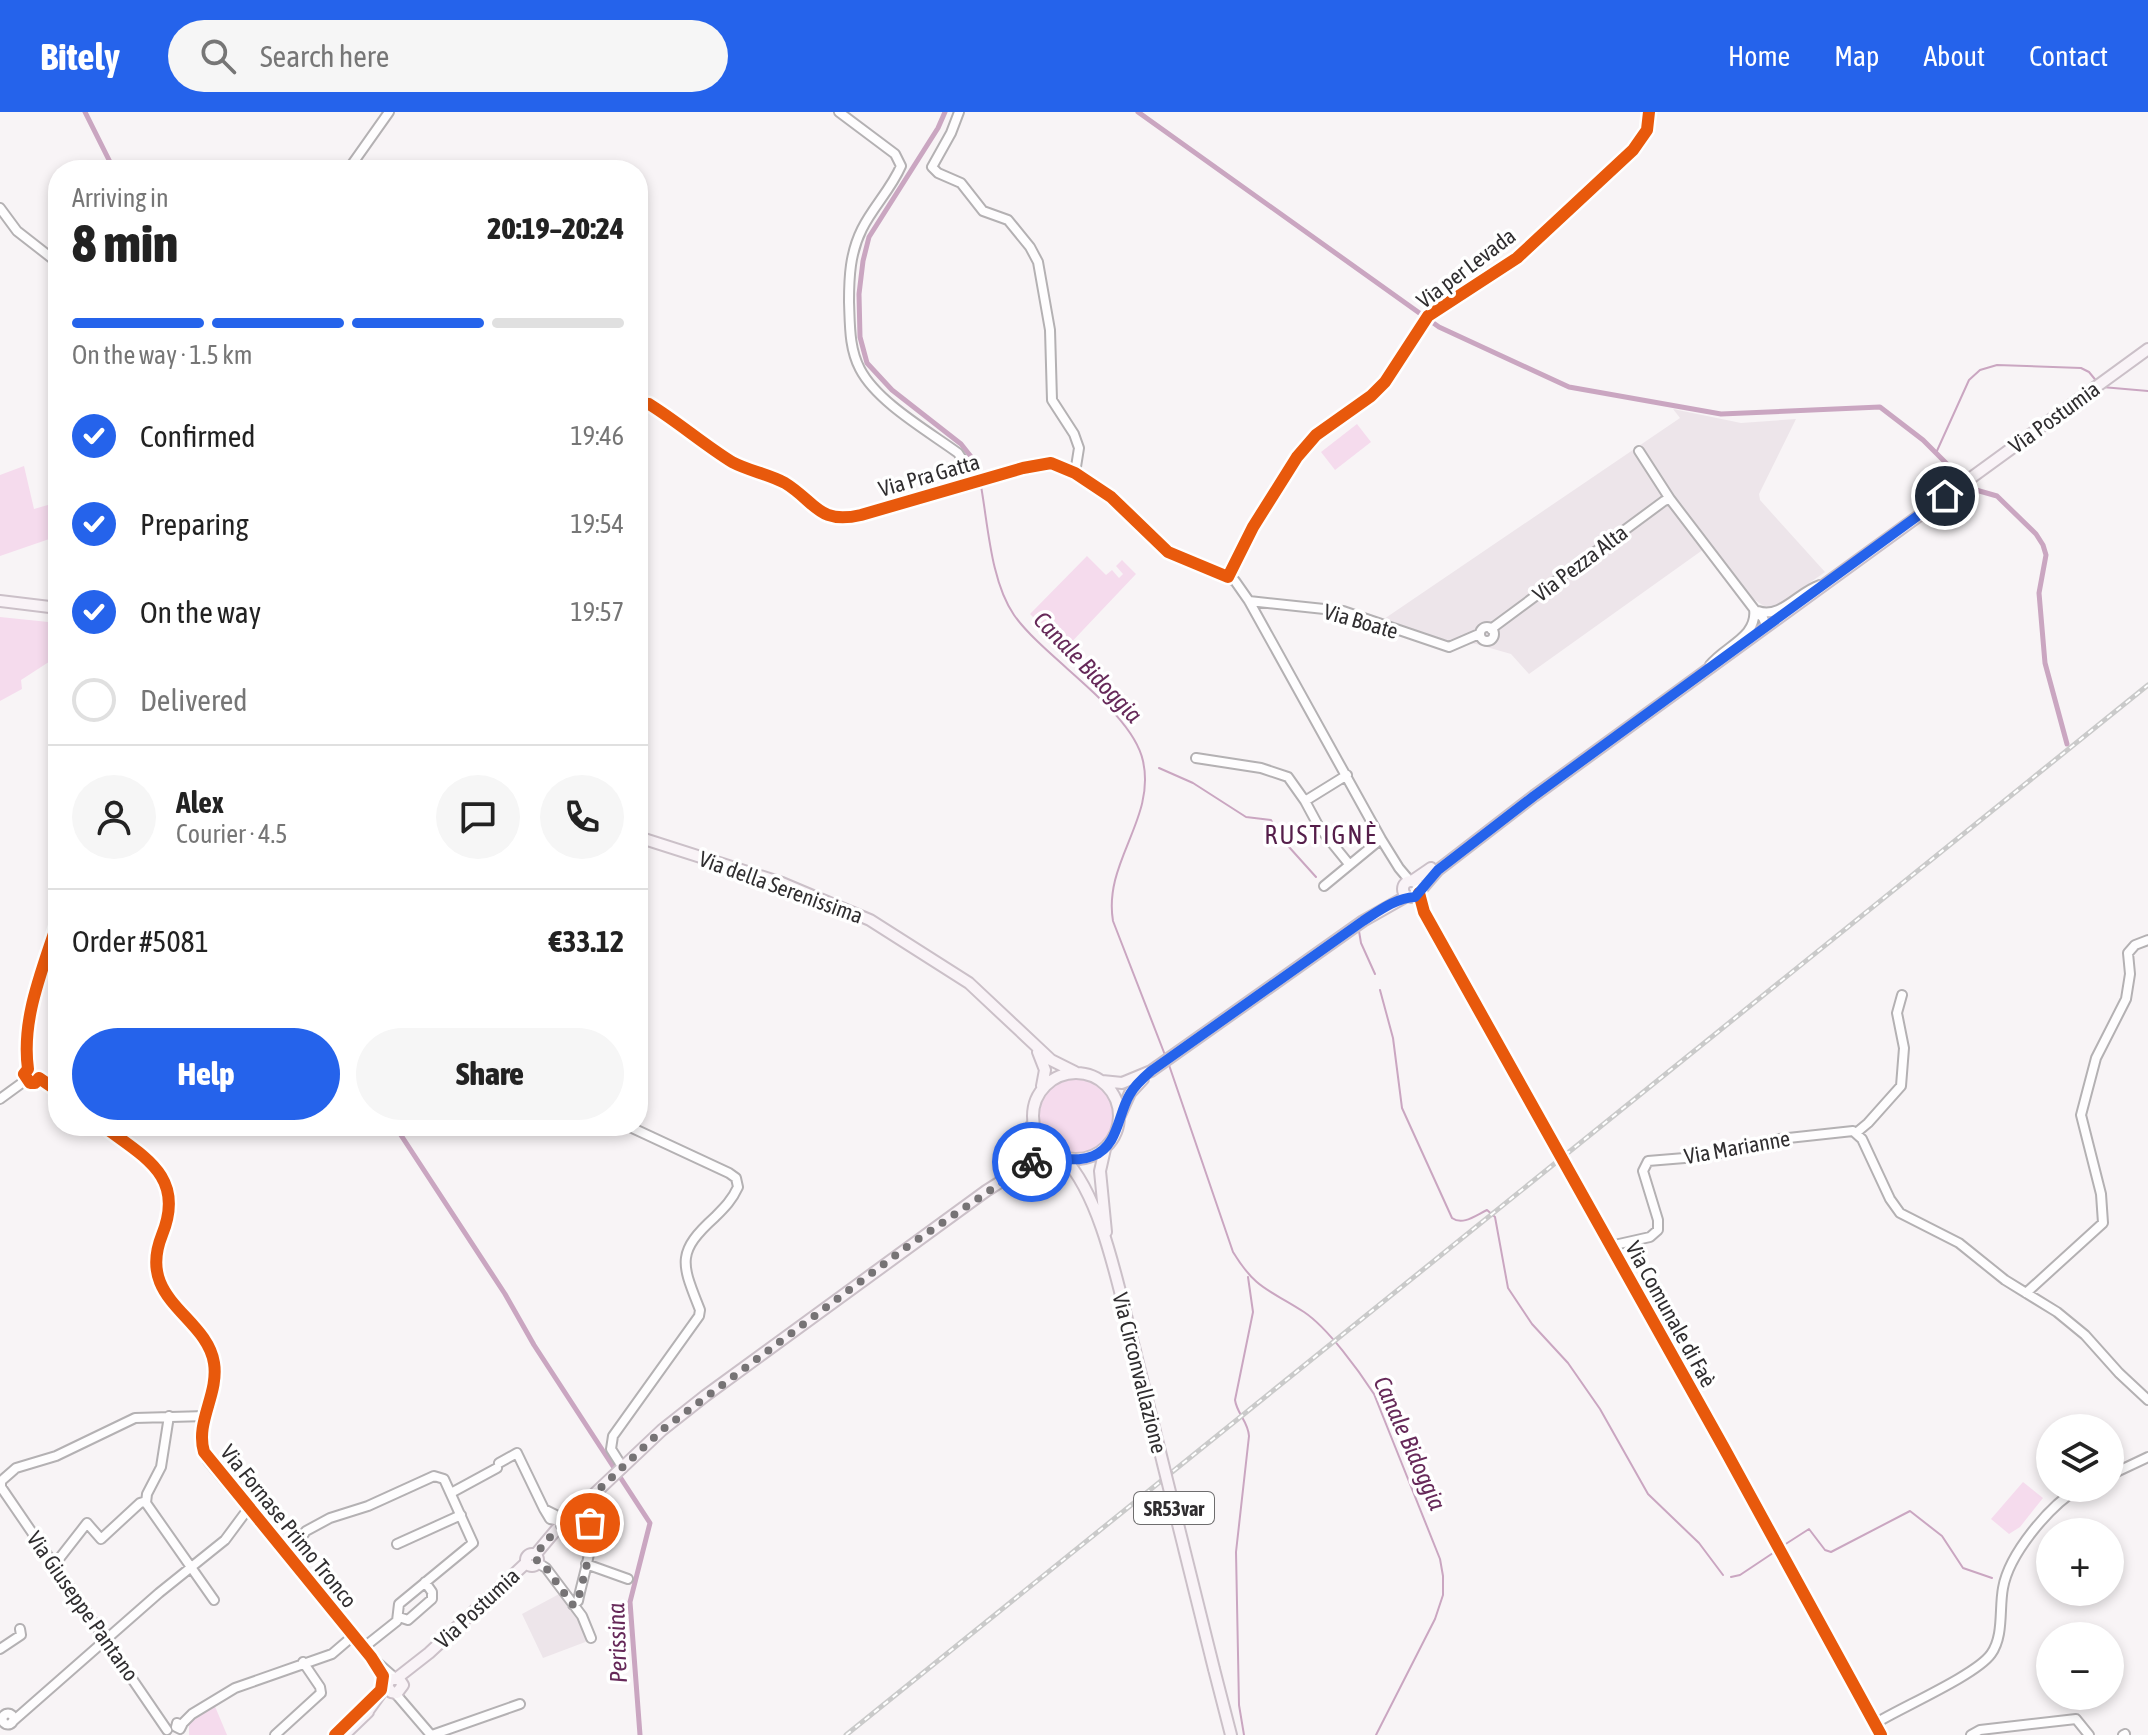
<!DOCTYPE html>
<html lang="en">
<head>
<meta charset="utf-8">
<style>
	:root { --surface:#fff; --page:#f6f6f6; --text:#222; --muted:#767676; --line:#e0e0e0; --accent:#2563eb }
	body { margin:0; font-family:"Asap Condensed",sans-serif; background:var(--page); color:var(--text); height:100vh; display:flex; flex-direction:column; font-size:30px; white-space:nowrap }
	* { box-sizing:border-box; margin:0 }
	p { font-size:26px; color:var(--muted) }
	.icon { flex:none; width:44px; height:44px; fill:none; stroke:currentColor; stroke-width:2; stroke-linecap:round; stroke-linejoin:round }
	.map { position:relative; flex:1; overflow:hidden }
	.details { position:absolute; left:48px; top:48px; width:600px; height:976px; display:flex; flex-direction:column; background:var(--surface); border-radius:32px; box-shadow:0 4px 12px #0003 }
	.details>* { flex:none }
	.controls { position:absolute; left:2036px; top:1302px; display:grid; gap:16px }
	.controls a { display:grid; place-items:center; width:88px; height:88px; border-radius:50%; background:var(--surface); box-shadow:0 4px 12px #0003; font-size:40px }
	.pin { position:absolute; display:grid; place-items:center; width:68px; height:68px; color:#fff; margin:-34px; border:4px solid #fff; border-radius:50%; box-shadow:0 2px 8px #0007 }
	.courier { position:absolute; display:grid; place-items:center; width:80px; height:80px; margin:-40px; border:6px solid #2563eb; border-radius:50%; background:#fff; color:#222; box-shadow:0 2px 10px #0007 }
	.head em { font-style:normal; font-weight:800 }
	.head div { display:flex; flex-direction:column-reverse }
	.head { display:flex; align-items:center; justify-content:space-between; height:136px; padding:0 24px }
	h1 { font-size:52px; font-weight:800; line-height:60px }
	.bar { display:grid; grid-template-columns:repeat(4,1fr); gap:12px 8px; align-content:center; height:96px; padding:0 24px }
	.bar i { height:10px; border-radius:6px; background:var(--line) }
	.bar .current { background:var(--accent) }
	.bar p { grid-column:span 4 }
	.line { display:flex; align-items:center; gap:20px; padding:0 24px; border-top:2px solid var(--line) }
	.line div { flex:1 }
	.round { display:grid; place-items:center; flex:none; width:84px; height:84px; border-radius:42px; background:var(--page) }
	ol { padding:0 24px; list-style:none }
	li { display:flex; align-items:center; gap:24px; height:88px }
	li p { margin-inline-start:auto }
	li .icon { padding:8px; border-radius:50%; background:var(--accent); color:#fff; stroke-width:4 }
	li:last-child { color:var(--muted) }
	li i { width:44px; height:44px; border:4px solid var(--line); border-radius:50% }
	.button { display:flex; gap:16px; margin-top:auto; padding:16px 24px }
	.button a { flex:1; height:92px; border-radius:48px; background:var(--accent); color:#fff; font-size:32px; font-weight:800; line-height:92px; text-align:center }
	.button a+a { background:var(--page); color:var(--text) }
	header { display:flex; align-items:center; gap:48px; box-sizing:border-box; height:112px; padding:0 40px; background:var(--accent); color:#fff }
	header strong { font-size:38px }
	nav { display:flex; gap:44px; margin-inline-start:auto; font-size:28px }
	.search { width:560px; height:72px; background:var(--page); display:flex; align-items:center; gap:20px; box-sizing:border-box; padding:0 28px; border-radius:44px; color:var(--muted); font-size:30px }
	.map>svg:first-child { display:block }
	.built { fill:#ede5ea }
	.green { fill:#f5dbed }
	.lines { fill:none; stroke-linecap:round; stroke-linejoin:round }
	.stream { stroke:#caa6c1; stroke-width:2 }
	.canal { stroke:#caa6c1; stroke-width:5 }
	.minor-casing { stroke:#b4b1b3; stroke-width:12 }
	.major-casing { stroke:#cbc0c8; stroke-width:14 }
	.minor { stroke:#fefdfe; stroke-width:8 }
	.major { stroke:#f9f3f7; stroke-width:10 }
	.rail-casing { stroke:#cacaca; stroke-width:5 }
	.rail { stroke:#fff; stroke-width:2; stroke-dasharray:6; stroke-linecap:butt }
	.major-bridge-casing { stroke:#cbc0c8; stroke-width:14; stroke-linecap:butt }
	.major-bridge { stroke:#f9f3f7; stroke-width:10 }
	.cycleway-casing { stroke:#fff; stroke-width:17 }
	.cycleway { stroke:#e8590c; stroke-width:12 }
	.done { stroke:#767375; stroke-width:8; stroke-dasharray:0 14.4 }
	.route { stroke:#2563eb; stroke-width:10 }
	.labels { text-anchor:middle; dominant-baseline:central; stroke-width:7; stroke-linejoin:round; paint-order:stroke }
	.shield { fill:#fff; stroke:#6e6d6e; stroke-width:2 }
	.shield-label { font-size:20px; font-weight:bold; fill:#302e30 }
	.street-label { font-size:22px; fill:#302e30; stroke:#fff }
	.water-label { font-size:24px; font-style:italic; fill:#662959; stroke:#fff }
	.quarter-label { font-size:26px; letter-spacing:2px; fill:#551e4a; stroke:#fff }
</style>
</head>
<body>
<header>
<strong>Bitely</strong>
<div class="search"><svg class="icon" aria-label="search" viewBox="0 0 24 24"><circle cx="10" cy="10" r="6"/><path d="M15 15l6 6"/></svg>Search here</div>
<nav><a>Home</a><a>Map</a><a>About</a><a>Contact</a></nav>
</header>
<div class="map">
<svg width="2148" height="1623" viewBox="0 0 2148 1623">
	<rect width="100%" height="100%" fill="#f8f4f6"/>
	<!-- built -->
	<path class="built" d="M 1673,297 L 1741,311 L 1796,307 L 1759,382 L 1760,388 L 1825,460 L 1777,494 L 1767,496 L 1752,486 L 1711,432 L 1529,562 L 1511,542 L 1476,532 L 1442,527 L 1384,507 L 1680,306 Z
		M 561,1481 L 580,1505 L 588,1529 L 543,1546 L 522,1502 Z"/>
	<!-- green -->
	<path class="green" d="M 1357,312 L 1371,330 L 1335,358 L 1321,340 Z
		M 24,354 L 34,397 L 58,390 L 58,424 L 0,444 L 0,363 Z
		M 1087,444 L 1106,463 L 1112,458 L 1119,466 L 1123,462 L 1116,454 L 1122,448 L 1136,462 L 1065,537 L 1030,502 Z
		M 0,505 L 58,511 L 58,544 L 21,568 L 22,577 L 0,589 Z
		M1037 1004a39 39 0 1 1 78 0a39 39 0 1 1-78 0Z
		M 2023,1370 L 2043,1386 L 2020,1415 L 2009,1422 L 1991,1407 Z
		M 214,1592 L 227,1623 L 189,1623 L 189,1608 Z"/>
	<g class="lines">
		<!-- stream -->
		<path class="stream" d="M 2102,275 L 2148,279
			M 1936,341 L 1969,268 L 1980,258 L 1997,253 L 2081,256 L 2089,260 L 2098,271
			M 981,374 C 988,413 991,470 1014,503 C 1045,547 1132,598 1143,649 C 1156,707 1103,750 1113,809 L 1165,943
			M 1159,656 L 1193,671 L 1246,705 L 1271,708 L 1280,725 L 1316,765
			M 1359,819 L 1361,831 L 1375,862
			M 1380,878 L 1393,926 L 1402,996 L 1452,1106 C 1463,1114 1476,1103 1487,1098 L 1495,1105 L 1508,1176 L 1532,1212 L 1568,1251 L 1600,1297 L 1648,1382 L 1699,1431 L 1723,1463
			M 1169,953 L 1233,1140 C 1257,1179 1269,1177 1304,1200 C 1328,1216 1359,1259 1374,1282 L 1440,1447 L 1443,1464 L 1443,1483 L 1435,1507 L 1376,1623
			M 1781,1435 L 1809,1417 L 1825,1438 L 1831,1440 L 1910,1399 L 1942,1424 L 1963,1456 L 1992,1466
			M 1731,1465 L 1740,1463 L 1776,1439
			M 1244,1623 L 1239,1593 L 1236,1440 L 1249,1324 C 1248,1309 1237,1302 1235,1288 L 1253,1200 L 1248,1165"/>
		<!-- canal -->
		<path class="canal" d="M 85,0 L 114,58
			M 945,0 L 938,16 L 869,125 L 863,149 L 859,182 L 860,225 L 867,251 L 892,278 L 961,332 L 976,351 L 980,369
			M 1138,0 L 1439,215 L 1569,275 L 1721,302 L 1880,295 L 1923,328 L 1954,359
			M 1969,376 L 1997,384 L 2036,422 L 2043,433 L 2046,443 L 2039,481 L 2045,551 L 2067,632
			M 395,1014 L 505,1182 L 534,1233 L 650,1411 L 630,1490 L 640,1623"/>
		<defs>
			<path id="minor" d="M 839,0 L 895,42 L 901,54 C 891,77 873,95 862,117 C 850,141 849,165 849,190 C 850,213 849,236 860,257 C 877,290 928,319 958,341 L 964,350 L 971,371
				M 959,0 L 951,21 L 932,55 L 938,61 L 961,71 L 983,99 L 1008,108 L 1030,135 L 1038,150 L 1050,218 L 1052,288 L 1074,322 L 1079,336 L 1075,361
				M 348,58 L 389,0
				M 0,96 L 17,119 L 58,151
				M 638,291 L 649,292 C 678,310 703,332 732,350 C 749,359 768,362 785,371 C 816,390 818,413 861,403 L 1039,353 L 1051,351 L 1064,355 L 1096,374 L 1123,394 L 1168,440 L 1235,469 L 1249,489 L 1381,727 L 1399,756 L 1410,769
				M 1639,339 L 1670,387
				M 1228,465 L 1253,415 L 1297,345 L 1316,323 L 1371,284 L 1385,270 L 1428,204 L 1517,146 L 1633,38 L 1647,18 L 1649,0
				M 1249,489 L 1343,499 L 1449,535 L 1479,522
				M 1758,499 C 1781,507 1798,480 1820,473
				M1480 522a7 7 0 1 1 14 0a7 7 0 1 1-14 0Z
				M 1491,517 L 1664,389 L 1670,387 L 1754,497 L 1763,506 L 1766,513
				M 1710,553 C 1725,534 1758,525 1754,497
				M 1196,646 L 1261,656 L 1288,665 L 1305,689 L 1319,715 L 1349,752
				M 1305,689 L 1347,663
				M 1324,774 L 1381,727
				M 1419,781 L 1424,800 L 1724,1336 L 1881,1623
				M 39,966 L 33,972 L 25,966 L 28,957 L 25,936 L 27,915 L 58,809
				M 39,966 L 58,979
				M 0,987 L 26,968
				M 103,1014 C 122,1029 150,1044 164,1065 C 186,1102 144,1135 161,1172 C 174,1201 210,1220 214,1253 C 218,1287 191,1317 208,1349 L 371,1545 L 395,1566
				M 1856,1021 L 1868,1011 L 1901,974 L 1904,936 L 1897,901 L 1902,883
				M 1610,1134 L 1650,1125 L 1658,1118 L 1658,1108 L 1643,1059 L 1648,1049 L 1709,1044 L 1779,1027 L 1853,1019 L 1862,1027 L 1890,1087 L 1900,1101 L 1959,1131 L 2005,1168 L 2057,1200 L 2085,1223 L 2119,1261 L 2148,1288
				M 2026,1181 L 2103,1111 L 2101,1082 L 2081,1003 L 2096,946 L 2126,887 L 2130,862 L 2128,841 L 2135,833 L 2148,828
				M 169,1304 L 161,1355 L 147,1382 L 146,1391 L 214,1488
				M 499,1351 L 517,1341 L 544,1397
				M 623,1356 L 611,1337 L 613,1324 L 699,1204 L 700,1198 C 682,1152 675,1141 715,1105 C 725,1095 732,1088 738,1075 L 736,1066 L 729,1061 L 628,1014
				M 2110,1363 L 2148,1345
				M 0,1370 L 16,1356 L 56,1344 L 135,1306 L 206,1304
				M 1,1370 L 1,1375 L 167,1618
				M 451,1381 L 497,1356
				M 561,1409 L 550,1407 L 544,1397 L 556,1403 L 563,1411
				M 397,1432 L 461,1403
				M 288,1444 L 306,1419 L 330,1406 L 368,1394 L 434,1364 L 444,1367 L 473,1431 L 399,1492 L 397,1509 L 363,1536
				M 538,1451 L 546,1456 L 582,1504 L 591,1526
				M 55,1452 L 87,1411 L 101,1427 L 140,1391 L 146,1389
				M 586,1452 L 628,1467
				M 573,1493 L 578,1489 C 583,1464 594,1436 590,1411
				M 399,1505 L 408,1508 L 432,1487 L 432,1480 L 425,1470
				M 0,1537 L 21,1523 L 20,1517
				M 395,1581 L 431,1623
				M2.5 1607a5.5 5.5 0 1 1 11 0a5.5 5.5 0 1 1-11 0Z
				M 12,1610 L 159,1481 L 225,1428 L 248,1397
				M 177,1611 L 182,1613 L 180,1617 L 176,1615 Z
				M 1876,1611 C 1902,1595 1976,1563 1991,1542 C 2004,1524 1999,1497 2003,1476 C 2009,1442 2049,1394 2079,1376
				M 182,1612 L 192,1602 L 235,1576 L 332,1542 L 353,1524
				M 275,1623 L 321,1581 L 320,1575 L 303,1550
				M 432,1623 L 520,1592
				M 1971,1623 L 1980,1618 L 2076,1607 L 2089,1623
				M 2123,1623 L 2125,1622"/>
			<path id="major" d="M 0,489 L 58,496
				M 638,725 L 782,771 L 870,808 L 969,871 L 1051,948 L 1075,960
				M1403 777a8 8 0 1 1 16 0a8 8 0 1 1-16 0Z
				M 1412,769 L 1431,756
				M 1419,780 L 1438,758 L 1534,684 L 2148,237
				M 1038,940 L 1045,958 L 1042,974
				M1033 1004a43 43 0 1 1 86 0a43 43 0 1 1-86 0Z
				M 1102,969 L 1122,971 L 1151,959 L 1363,809 L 1407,784
				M 1120,1003 L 1130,981 L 1143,967
				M 1105,1037 L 1100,1059 L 1106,1120
				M 1064,1046 C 1103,1087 1119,1180 1134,1235
				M 1005,1062 L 1023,1040 L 1031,1014
				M526 1448a6 6 0 1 1 12 0a6 6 0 1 1-12 0Z
				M 535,1443 L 556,1418 L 662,1318 L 705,1284 L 986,1079 L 1032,1050 L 1060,1044
				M 1214,1557 L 1231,1623
				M 397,1566 L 429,1541 L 526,1451
				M 365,1603 L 391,1567 L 399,1567 L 403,1573 L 397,1581 L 391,1580 L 388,1575
				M 344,1623 L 368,1600"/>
		</defs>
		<!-- minor casing -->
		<use href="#minor" class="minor-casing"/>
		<!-- major casing -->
		<use href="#major" class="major-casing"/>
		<!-- minor -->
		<use href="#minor" class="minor"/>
		<!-- major -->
		<use href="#major" class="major"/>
		<defs>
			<path id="rail" d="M 846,1623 L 2148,573"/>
		</defs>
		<!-- rail casing -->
		<use href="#rail" class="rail-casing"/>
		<!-- rail -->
		<use href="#rail" class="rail"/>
		<defs>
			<path id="major-bridge" d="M 1134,1235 L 1214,1557"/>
		</defs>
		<!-- major-bridge casing -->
		<use href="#major-bridge" class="major-bridge-casing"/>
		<!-- major-bridge -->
		<use href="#major-bridge" class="major-bridge"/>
		<defs>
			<path id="cycleway" d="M 638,291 L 649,292 C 678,310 703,332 732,350 C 749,359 768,362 785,371 C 816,390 818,413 861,403 L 1023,356 L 1051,351 L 1075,361 L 1111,385 L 1168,440 L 1228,465 L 1253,415 L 1297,345 L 1316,323 L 1371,284 L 1385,270 L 1428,204 L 1517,146 L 1633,38 L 1647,18 L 1649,0
				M 1419,781 L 1424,800 L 1724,1336 L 1881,1623
				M 58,809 C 43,857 21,906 28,957 L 24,962 L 30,971 L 35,971 L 39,966 L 58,979
				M 103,1014 C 144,1045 186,1064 162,1123 C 156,1138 154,1155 160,1170 C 172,1200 209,1218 214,1251 C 219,1282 195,1310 204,1340 L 371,1545 L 383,1564 L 381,1578 L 335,1623"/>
		</defs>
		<!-- cycleway casing -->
		<use href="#cycleway" class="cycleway-casing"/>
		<!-- cycleway -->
		<use href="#cycleway" class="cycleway"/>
	</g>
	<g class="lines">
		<!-- done -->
		<path class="done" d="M 590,1411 C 594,1436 583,1464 578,1489 L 573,1493 L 546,1456 L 538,1451 L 535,1443 L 556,1418 L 662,1318 L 908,1134 L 1032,1050"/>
		<!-- route -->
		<path class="route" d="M 1032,1050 C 1056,1042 1074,1052 1093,1044 C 1119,1033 1117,1004 1130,982 C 1135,973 1143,966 1151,959 L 1363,809 C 1380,798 1396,786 1415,785 L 1438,758 L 1534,684 L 1945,384"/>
	</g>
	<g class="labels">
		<!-- shield labels -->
		<rect class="shield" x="1134" y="1380" width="80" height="32" rx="6"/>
		<g class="shield-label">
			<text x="1174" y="1396">SR53var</text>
		</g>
		<!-- street labels -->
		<g class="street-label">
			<text transform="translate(1466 156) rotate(-37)">Via per Levada</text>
			<text transform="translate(2054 305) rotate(-36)">Via Postumia</text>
			<text transform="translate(929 363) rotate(-16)">Via Pra Gatta</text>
			<text transform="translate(1580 451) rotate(-37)">Via Pezza Alta</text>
			<text transform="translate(1361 509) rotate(16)">Via Boate</text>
			<text transform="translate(781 775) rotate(20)">Via della Serenissima</text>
			<text transform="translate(1737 1035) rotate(-10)">Via Marianne</text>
			<text transform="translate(1671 1202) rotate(61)">Via Comunale di Faè</text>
			<text transform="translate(1140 1261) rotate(76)">Via Circonvallazione</text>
			<text transform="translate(289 1414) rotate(51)">Via Fornase Primo Tronco</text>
			<text transform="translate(83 1494) rotate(55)">Via Giuseppe Pantano</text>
			<text transform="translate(477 1496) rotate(-43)">Via Postumia</text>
		</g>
		<!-- water labels -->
		<g class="water-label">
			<text transform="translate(1088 555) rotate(46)">Canale Bidoggia</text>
			<text transform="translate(1410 1331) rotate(66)">Canale Bidoggia</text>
			<text transform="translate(617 1531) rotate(-92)">Perissina</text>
		</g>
		<!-- quarter labels -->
		<g class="quarter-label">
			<text x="1321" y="723">RUSTIGNÈ</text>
		</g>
	</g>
</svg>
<div class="controls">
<a><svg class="icon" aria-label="layers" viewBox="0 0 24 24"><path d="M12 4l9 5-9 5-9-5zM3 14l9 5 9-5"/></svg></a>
<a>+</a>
<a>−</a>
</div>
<div class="pin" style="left:590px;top:1411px;background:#ea580c"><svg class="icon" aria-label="bag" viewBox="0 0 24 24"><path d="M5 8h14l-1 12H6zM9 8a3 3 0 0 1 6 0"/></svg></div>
<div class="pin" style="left:1945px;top:384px;background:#1f2937"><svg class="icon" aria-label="home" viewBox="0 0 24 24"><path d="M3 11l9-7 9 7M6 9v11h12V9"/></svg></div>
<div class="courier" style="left:1032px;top:1050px"><svg class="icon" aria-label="bike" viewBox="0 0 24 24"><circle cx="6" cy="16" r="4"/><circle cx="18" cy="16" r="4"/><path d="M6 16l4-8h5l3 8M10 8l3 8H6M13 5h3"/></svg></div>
<section class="details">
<div class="head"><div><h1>8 min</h1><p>Arriving in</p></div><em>20:19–20:24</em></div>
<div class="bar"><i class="current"></i><i class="current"></i><i class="current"></i><i></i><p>On the way · 1.5 km</p></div>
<ol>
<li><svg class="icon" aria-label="check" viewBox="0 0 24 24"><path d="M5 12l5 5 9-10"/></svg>Confirmed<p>19:46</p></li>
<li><svg class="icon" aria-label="check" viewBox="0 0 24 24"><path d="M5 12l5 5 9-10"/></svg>Preparing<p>19:54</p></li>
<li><svg class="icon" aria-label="check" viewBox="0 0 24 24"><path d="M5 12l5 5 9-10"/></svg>On the way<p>19:57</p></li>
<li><i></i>Delivered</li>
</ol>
<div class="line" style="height:144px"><a class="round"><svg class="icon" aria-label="person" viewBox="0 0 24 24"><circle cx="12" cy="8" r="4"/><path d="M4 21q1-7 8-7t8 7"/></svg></a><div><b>Alex</b><p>Courier · 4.5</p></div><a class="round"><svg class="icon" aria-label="chat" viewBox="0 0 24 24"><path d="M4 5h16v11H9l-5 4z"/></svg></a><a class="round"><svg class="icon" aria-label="phone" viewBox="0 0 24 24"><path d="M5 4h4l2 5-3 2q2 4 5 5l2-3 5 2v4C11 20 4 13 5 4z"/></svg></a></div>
<div class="line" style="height:104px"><div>Order #5081</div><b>€33.12</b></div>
<div class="button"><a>Help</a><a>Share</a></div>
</section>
</div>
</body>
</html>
